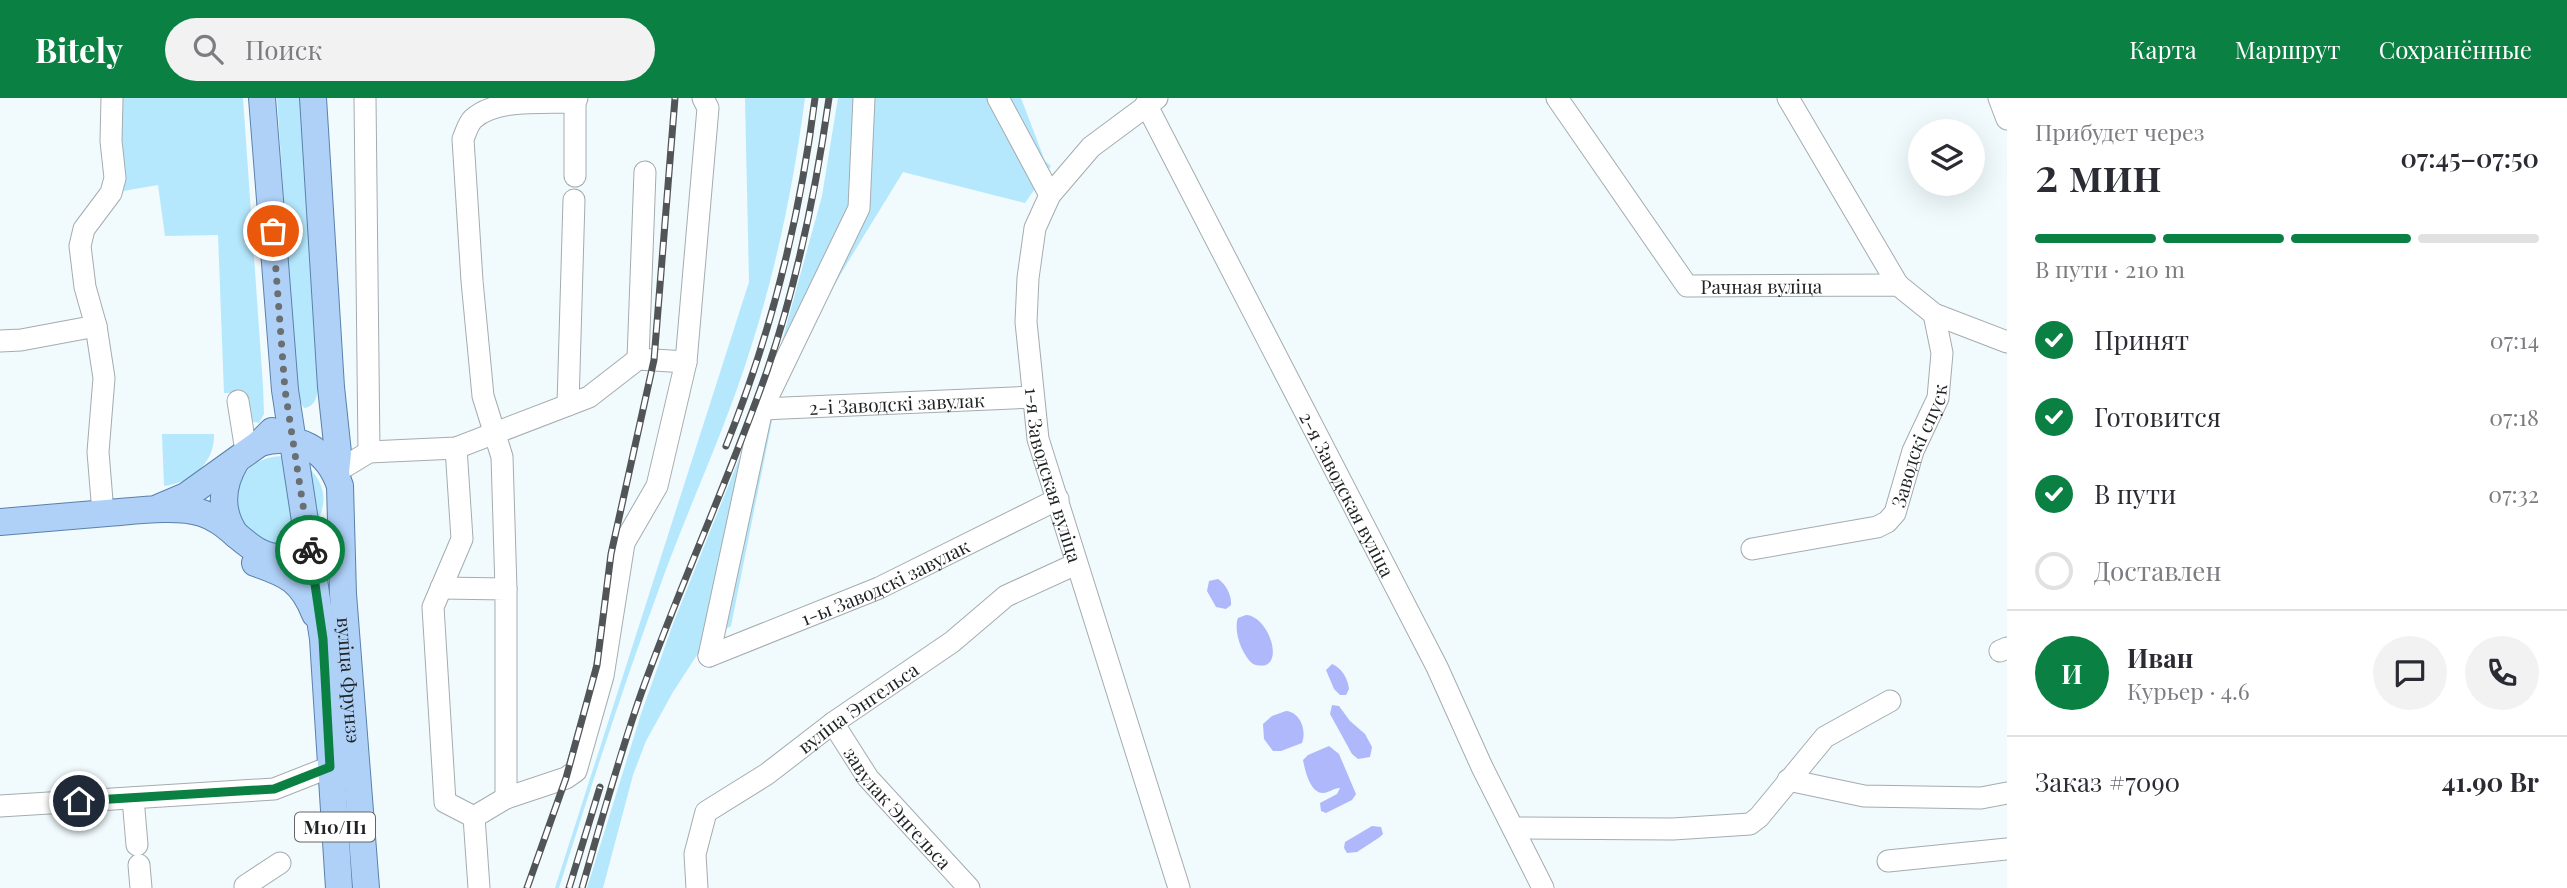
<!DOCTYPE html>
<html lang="ru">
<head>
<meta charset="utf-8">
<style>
	:root { --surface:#fff; --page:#f2f2f3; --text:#2b2b33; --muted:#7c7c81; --line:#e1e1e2; --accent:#0b8043 }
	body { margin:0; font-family:"Playfair Display",serif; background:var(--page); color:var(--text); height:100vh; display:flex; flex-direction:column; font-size:26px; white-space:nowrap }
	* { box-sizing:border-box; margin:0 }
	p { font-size:23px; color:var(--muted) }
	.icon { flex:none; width:38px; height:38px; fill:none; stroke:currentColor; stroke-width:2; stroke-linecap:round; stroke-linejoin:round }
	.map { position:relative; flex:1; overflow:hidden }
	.sheet { display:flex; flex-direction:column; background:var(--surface); width:560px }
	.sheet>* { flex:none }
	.buttons { position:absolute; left:1908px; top:21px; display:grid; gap:14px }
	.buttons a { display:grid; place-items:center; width:77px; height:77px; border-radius:50%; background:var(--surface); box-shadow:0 7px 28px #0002; font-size:35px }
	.pin { position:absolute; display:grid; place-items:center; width:60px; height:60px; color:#fff; margin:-30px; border:4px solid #fff; border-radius:50%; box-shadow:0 2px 7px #0007 }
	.courier { position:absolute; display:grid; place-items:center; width:70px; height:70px; margin:-35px; border:5px solid #0b8043; border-radius:50%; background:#fff; color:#222; box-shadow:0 2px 9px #0007 }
	.overview em { font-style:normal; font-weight:600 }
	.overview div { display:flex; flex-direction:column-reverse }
	.overview { display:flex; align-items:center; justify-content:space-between; height:119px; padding:0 28px }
	h1 { font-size:46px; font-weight:600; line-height:52px }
	.bar { display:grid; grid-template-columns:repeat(4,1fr); gap:10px 7px; align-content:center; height:84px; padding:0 28px }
	.bar i { height:9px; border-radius:5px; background:var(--line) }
	.bar .on { background:var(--accent) }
	.bar p { grid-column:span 4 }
	.line { display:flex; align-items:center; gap:18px; padding:0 28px; border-top:2px solid var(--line) }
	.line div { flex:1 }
	.round { display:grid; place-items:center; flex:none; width:74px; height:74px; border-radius:37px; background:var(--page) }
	ol { padding:0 28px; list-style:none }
	li { display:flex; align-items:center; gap:21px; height:77px }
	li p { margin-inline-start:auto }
	li .icon { padding:7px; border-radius:50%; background:var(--accent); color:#fff; stroke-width:4 }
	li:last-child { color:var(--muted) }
	li i { width:38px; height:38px; border:4px solid var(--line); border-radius:50% }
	header { display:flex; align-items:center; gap:42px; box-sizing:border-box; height:98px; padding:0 35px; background:var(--accent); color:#fff }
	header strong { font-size:33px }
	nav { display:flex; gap:38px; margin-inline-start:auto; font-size:24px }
	.search { width:490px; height:63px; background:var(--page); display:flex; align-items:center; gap:18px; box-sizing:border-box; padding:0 24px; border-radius:38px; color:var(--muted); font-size:26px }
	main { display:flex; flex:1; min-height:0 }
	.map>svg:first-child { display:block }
	.green { fill:#b5e8fd }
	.water { fill:#aeb8fb }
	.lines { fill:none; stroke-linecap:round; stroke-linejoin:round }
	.minor-casing { stroke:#a4acaf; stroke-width:23 }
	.major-casing { stroke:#5a81ab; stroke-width:28 }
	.minor { stroke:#fff; stroke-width:21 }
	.major { stroke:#afd1f8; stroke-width:26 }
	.rail-casing { stroke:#515557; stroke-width:7 }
	.rail { stroke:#fff; stroke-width:4.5; stroke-dasharray:13; stroke-linecap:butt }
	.done { stroke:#6a6f71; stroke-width:7; stroke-dasharray:0 12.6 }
	.route { stroke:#0b8043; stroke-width:9 }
	.labels { text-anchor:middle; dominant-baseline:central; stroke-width:5; stroke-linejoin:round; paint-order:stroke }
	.shield { fill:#fff; stroke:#646666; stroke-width:2 }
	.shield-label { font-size:18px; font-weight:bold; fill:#212425 }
	.street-label { font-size:19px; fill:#212425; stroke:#fff }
</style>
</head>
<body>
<header>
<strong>Bitely</strong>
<div class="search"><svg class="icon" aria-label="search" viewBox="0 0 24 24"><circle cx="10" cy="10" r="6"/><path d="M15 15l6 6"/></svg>Поиск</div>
<nav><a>Карта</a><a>Маршрут</a><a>Сохранённые</a></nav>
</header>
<main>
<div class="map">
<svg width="2007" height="790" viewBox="0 0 2007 790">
	<rect width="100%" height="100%" fill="#f1fafd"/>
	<!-- green -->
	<path class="green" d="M 120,0 L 243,0 L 263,288 L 264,316 L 259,325 L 249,323 L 241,295 L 224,295 L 218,137 L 165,138 L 158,87 L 123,93 Z
		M 277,0 L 300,0 L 318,275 C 318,288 320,308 304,310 L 297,299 Z
		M 745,0 L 805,0 C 794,84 777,168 751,249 C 727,327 692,401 664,477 C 626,580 592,685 559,790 L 555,790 L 749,184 Z
		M 838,0 L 1021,0 L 1045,63 L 1051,68 L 1025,105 L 903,74 C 856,152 802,231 773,318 L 731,528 L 708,540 L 673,594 L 646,643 L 633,677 L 603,790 L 587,790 L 641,616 L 673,526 L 773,276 L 822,98 Z
		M 162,336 L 214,336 C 215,364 192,385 164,388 Z
		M 286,358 L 301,441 C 233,472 206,357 286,358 Z
		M 310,371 C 327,389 327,407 315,428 Z"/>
	<!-- water -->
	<path class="water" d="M 1218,481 C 1226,486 1232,498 1231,507 L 1226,511 L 1216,509 L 1207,493 L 1209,483 Z
		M 1246,517 C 1271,518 1288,578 1253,566 C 1242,557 1233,533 1238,520 Z
		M 1332,566 C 1342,570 1348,581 1349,591 L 1346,597 L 1340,597 L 1334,591 L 1326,572 Z
		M 1332,607 L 1339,608 L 1350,623 L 1365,636 L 1372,649 L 1370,659 L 1358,661 L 1352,656 L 1330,616 Z
		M 1286,613 C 1300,614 1307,632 1302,645 L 1281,653 L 1273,653 L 1264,641 L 1263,626 L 1272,618 Z
		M 1329,648 L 1339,656 L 1356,696 L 1352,702 L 1326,715 L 1321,713 L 1320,705 L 1337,696 L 1340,690 C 1334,690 1330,694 1324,695 C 1310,696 1305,672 1303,662 L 1308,657 Z
		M 1372,728 L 1381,729 L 1383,736 L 1380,739 L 1357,754 L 1347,755 L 1344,750 L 1345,744 Z"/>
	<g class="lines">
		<defs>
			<g id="minor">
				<path d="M 365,0 L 369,354"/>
				<path d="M 998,0 L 1050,97"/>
				<path id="s1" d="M 1157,0 L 1091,49 L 1050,97 L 1035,130 L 1028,180 L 1026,224 L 1038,341 L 1179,790"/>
				<path id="s2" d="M 1557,0 L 1687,188 L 1898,187 L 1934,216 L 2007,244"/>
				<path d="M 1788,0 L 1898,187"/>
				<path d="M 1999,0 L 2007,21"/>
				<path d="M 575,4 L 575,78"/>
				<path id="s3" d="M 1146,6 L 1437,569 L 1482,669 L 1543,790"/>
				<path d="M 96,228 L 104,280 L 98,354 L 103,415"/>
				<path d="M 0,243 L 21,242 L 96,228 L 85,189 L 80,148 L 84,131 L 111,95 L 115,80 L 111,43 L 112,0"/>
				<path d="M 638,261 L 645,74"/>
				<path d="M 686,264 L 708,10 L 703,0"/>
				<path d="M 238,303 L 246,353"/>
				<path d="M 568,307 L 574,102"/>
				<path id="s4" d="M 762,311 L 1033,299"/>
				<path d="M 456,350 L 462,441 L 433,509 L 445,704 L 474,719"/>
				<path d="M 336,374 L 369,354 L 456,350 L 589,299 L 638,261 L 686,264 L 657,388 L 624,445 L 603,578 L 576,673 L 566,680 L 506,700 L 474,719"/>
				<path id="s5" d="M 1752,451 L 1877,429 L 1887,424 L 1895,415 L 1913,353 L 1938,300 L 1942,255 L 1934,216"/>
				<path d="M 441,490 L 506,491 L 506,700"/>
				<path d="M 506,491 L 502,359 L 483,298 L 472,183 L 463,41 C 466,34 468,26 473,21 C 496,0 544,5 575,4 L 577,0"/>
				<path d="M 2000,553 L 2007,550"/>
				<path d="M 709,558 L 762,311 L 859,110 L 864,0"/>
				<path id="s6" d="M 709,558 L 879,490 L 1058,401"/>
				<path id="s7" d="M 833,625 L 868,680 L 969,790"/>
				<path d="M 1788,682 L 1864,698 L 1981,700 L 2007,695"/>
				<path d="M 133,700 L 137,747"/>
				<path d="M 0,708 L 274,691 L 330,669"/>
				<path d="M 474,719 L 479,790"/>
				<path d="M 1513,730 L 1673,731 L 1750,726 L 1759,719 L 1825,639 L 1890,603"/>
				<path d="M 1888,763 L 2007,751"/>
				<path d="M 139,767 L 141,790"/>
				<path d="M 245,788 L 280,765"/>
				<path id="s8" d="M 697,790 L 695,756 L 706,714 L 767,676 L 833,625 L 952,544 L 1006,498 L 1076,466"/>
			</g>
			<g id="major">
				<path d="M 262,0 L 285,292 L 323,541 L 339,790"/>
				<path d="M 313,0 L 331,289 L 338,355 L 336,374"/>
				<path id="s9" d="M 260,345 C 297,334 328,352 340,388 L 343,496 L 366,790"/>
				<path d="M 236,363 C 221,388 219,413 236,437"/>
				<path d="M 160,409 L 186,398 L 260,345 L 272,333"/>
				<path d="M 0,424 C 36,421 71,418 107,415 C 134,413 176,407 202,415 C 235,425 250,465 290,459 C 303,457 314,452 323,444"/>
				<path d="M 255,465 C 288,476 302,483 315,516"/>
			</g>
		</defs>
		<!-- minor casing -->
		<use href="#minor" class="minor-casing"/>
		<!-- major casing -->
		<use href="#major" class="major-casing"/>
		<!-- minor -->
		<use href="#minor" class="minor"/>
		<!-- major -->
		<use href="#major" class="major"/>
		<defs>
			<path id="rail" d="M 726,348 C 771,236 800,120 815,0
				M 527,790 L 566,680 L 597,567 L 611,456 L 654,262 L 675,0
				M 569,790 L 600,689
				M 582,790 C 601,724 619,658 642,593 C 681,485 729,381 767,273 C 797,185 816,92 829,0"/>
		</defs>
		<!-- rail casing -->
		<use href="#rail" class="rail-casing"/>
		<!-- rail -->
		<use href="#rail" class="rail"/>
	</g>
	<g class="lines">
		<!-- done -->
		<path class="done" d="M 273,133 L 285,292 L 310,452"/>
		<!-- route -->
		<path class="route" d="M 79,703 L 274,691 L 330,669 L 323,541 L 310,452"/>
	</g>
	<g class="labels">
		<!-- shield labels -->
		<rect class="shield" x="295" y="714.5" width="80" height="29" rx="5"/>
		<g class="shield-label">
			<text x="335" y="729">М10/П1</text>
		</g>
		<!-- street labels -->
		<g class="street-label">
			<text stroke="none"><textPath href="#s2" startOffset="303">Рачная вуліца</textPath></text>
			<text stroke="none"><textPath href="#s4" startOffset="135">2-і Заводскі завулак</textPath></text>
			<text stroke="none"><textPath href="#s5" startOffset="222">Заводскі спуск</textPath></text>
			<text stroke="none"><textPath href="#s1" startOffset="432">1-я Заводская вуліца</textPath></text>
			<text stroke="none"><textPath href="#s3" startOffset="439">2-я Заводская вуліца</textPath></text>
			<text stroke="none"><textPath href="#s6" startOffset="191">1-ы Заводскі завулак</textPath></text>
			<text stroke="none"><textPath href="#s9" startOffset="296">вуліца Фрунзэ</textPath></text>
			<text stroke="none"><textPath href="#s8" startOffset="262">вуліца Энгельса</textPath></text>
			<text stroke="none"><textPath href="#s7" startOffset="107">завулак Энгельса</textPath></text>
		</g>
	</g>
</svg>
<div class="buttons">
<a><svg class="icon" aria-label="layers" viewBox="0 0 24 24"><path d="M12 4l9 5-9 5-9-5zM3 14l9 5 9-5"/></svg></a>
</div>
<div class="pin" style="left:273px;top:133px;background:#ea580c"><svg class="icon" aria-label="bag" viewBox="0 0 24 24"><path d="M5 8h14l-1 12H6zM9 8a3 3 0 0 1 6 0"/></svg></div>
<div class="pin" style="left:79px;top:703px;background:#1f2937"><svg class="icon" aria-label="home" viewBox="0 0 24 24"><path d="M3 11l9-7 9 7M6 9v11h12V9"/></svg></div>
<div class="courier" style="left:310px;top:452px"><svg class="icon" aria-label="bike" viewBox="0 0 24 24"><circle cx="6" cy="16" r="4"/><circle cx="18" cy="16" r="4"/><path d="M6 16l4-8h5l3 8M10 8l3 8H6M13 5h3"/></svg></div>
</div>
<section class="sheet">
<div class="overview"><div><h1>2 мин</h1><p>Прибудет через</p></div><em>07:45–07:50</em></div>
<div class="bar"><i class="on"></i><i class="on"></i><i class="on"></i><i></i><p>В пути · 210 m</p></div>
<ol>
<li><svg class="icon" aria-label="check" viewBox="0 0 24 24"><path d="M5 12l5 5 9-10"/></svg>Принят<p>07:14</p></li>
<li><svg class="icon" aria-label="check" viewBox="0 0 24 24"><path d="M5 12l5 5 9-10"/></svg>Готовится<p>07:18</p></li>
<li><svg class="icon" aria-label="check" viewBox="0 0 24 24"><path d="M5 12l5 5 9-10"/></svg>В пути<p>07:32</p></li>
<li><i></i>Доставлен</li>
</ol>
<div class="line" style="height:126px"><b class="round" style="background:var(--accent);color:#fff">И</b><div><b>Иван</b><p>Курьер · 4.6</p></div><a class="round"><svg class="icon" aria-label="chat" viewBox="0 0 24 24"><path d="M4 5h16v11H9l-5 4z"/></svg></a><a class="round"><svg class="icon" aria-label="phone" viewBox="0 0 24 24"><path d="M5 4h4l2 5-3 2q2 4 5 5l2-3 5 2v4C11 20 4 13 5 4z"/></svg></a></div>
<div class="line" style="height:91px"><div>Заказ #7090</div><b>41.90 Br</b></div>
</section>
</main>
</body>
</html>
